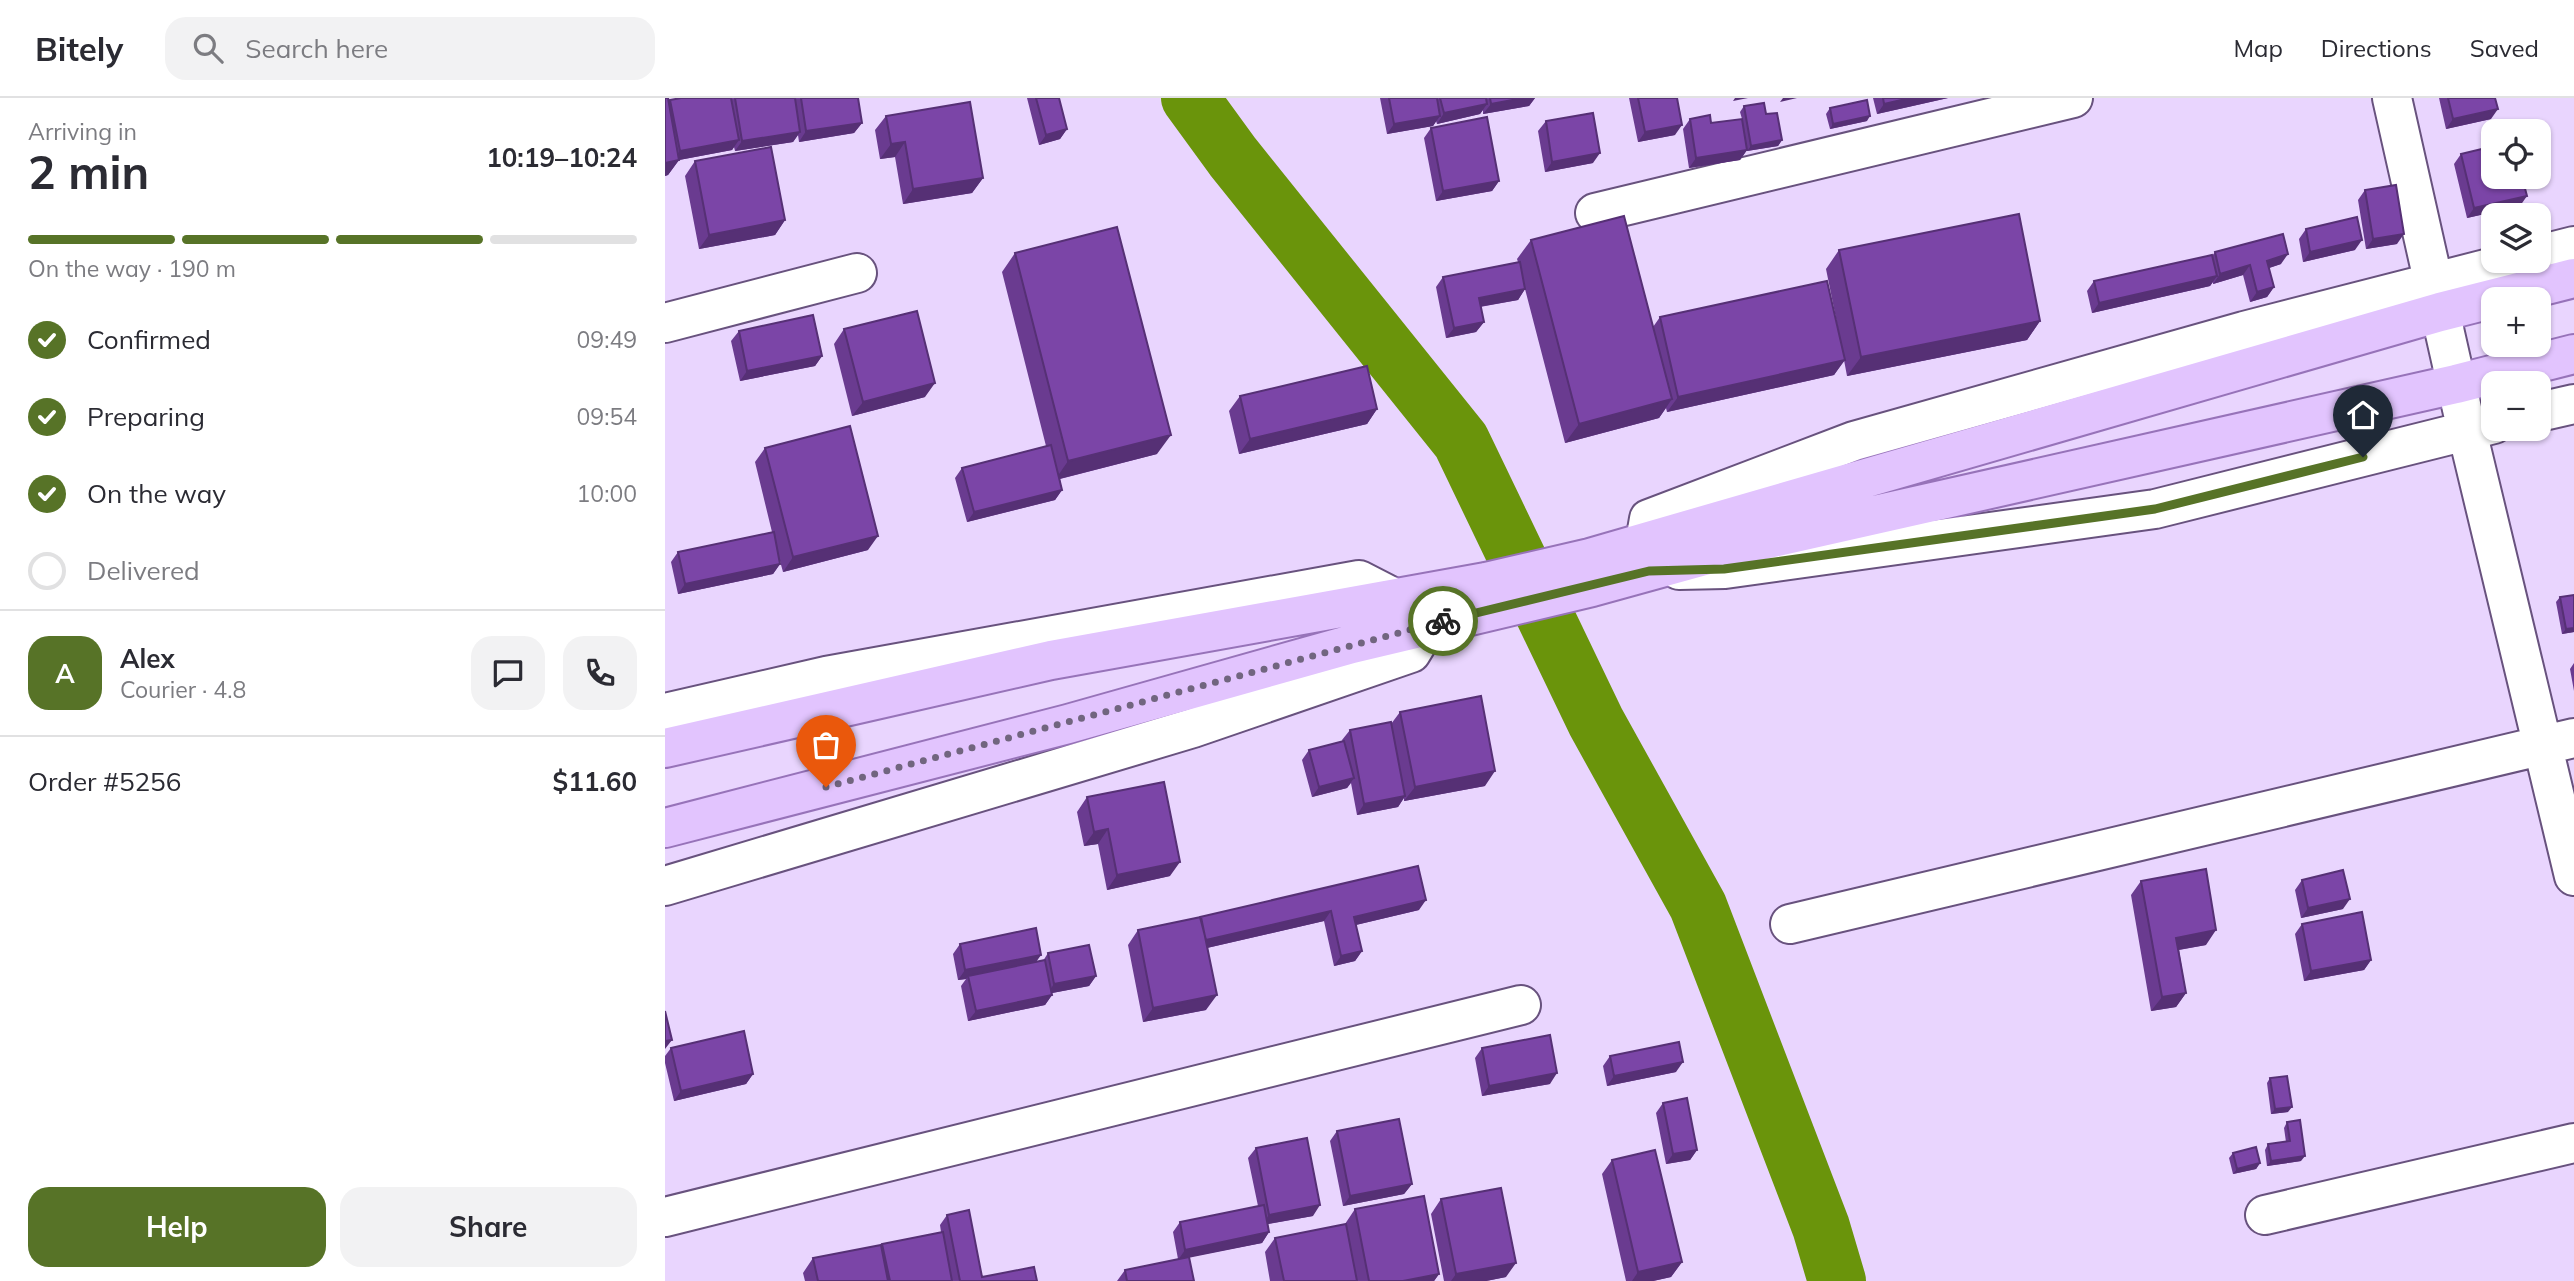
<!DOCTYPE html>
<html lang="en">
<head>
<meta charset="utf-8">
<style>
	:root { --surface:#fff; --page:#f2f2f3; --text:#2b2b33; --muted:#7c7c81; --line:#e1e1e2; --accent:#577327 }
	body { margin:0; font-family:Mulish,sans-serif; background:var(--page); color:var(--text); height:100vh; display:flex; flex-direction:column; font-size:26px; white-space:nowrap }
	* { box-sizing:border-box; margin:0 }
	p { font-size:23px; color:var(--muted) }
	.icon { flex:none; width:38px; height:38px; fill:none; stroke:currentColor; stroke-width:2; stroke-linecap:round; stroke-linejoin:round }
	.map { position:relative; flex:1; overflow:hidden }
	.side { display:flex; flex-direction:column; background:var(--surface); width:665px }
	.side>* { flex:none }
	.buttons { position:absolute; left:1816px; top:21px; display:grid; gap:14px }
	.buttons a { display:grid; place-items:center; width:70px; height:70px; border-radius:14px; background:var(--surface); box-shadow:0 2px 5px #0004; font-size:35px }
	.pin { position:absolute; display:grid; place-items:center; width:60px; height:60px; color:#fff; margin:-72px -30px; border-radius:50% 50% 50% 0; rotate:-45deg; box-shadow:0 0 7px #0007 }
	.pin .icon { rotate:45deg }
	.courier { position:absolute; display:grid; place-items:center; width:70px; height:70px; margin:-35px; border:5px solid #577327; border-radius:50%; background:#fff; color:#222; box-shadow:0 2px 9px #0007 }
	.headline em { font-style:normal; font-weight:700 }
	.headline div { display:flex; flex-direction:column-reverse }
	.headline { display:flex; align-items:center; justify-content:space-between; height:119px; padding:0 28px }
	h1 { font-size:46px; font-weight:700; line-height:52px }
	.bar { display:grid; grid-template-columns:repeat(4,1fr); gap:10px 7px; align-content:center; height:84px; padding:0 28px }
	.bar i { height:9px; border-radius:5px; background:var(--line) }
	.bar .current { background:var(--accent) }
	.bar p { grid-column:span 4 }
	.line { display:flex; align-items:center; gap:18px; padding:0 28px; border-top:2px solid var(--line) }
	.line div { flex:1 }
	.round { display:grid; place-items:center; flex:none; width:74px; height:74px; border-radius:21px; background:var(--page) }
	ol { padding:0 28px; list-style:none }
	li { display:flex; align-items:center; gap:21px; height:77px }
	li p { margin-inline-start:auto }
	li .icon { padding:7px; border-radius:50%; background:var(--accent); color:#fff; stroke-width:4 }
	li:last-child { color:var(--muted) }
	li i { width:38px; height:38px; border:4px solid var(--line); border-radius:50% }
	.action { display:flex; gap:14px; margin-top:auto; padding:14px 28px }
	.action a { flex:1; height:80px; border-radius:21px; background:var(--accent); color:#fff; font-size:28px; font-weight:700; line-height:80px; text-align:center }
	.action a+a { background:var(--page); color:var(--text) }
	header { display:flex; align-items:center; gap:42px; box-sizing:border-box; height:98px; padding:0 35px; background:var(--surface); border-bottom:2px solid var(--line) }
	header strong { font-size:33px }
	nav { display:flex; gap:38px; margin-inline-start:auto; font-size:24px }
	.search { width:490px; height:63px; background:var(--page); display:flex; align-items:center; gap:18px; box-sizing:border-box; padding:0 24px; border-radius:21px; color:var(--muted); font-size:26px }
	main { display:flex; flex:1; min-height:0 }
	.map>svg:first-child { display:block }
	.lines { fill:none; stroke-linecap:round; stroke-linejoin:round }
	.river { stroke:#6a940b; stroke-width:58 }
	.minor-casing { stroke:#68527e; stroke-width:42 }
	.major-casing { stroke:#9773b9; stroke-width:42 }
	.minor { stroke:#fff; stroke-width:38 }
	.major { stroke:#e2c4fe; stroke-width:38 }
	.wall { fill:#6a3b90 }
	.shaded-wall { fill:#563075 }
	.building { fill:#7b45a7; stroke:#563075; stroke-width:2 }
	.done { stroke:#71657f; stroke-width:7; stroke-dasharray:0 12.6 }
	.route { stroke:#577327; stroke-width:9 }
</style>
</head>
<body>
<header>
<strong>Bitely</strong>
<div class="search"><svg class="icon" aria-label="search" viewBox="0 0 24 24"><circle cx="10" cy="10" r="6"/><path d="M15 15l6 6"/></svg>Search here</div>
<nav><a>Map</a><a>Directions</a><a>Saved</a></nav>
</header>
<main>
<section class="side">
<div class="headline"><div><h1>2 min</h1><p>Arriving in</p></div><em>10:19–10:24</em></div>
<div class="bar"><i class="current"></i><i class="current"></i><i class="current"></i><i></i><p>On the way · 190 m</p></div>
<ol>
<li><svg class="icon" aria-label="check" viewBox="0 0 24 24"><path d="M5 12l5 5 9-10"/></svg>Confirmed<p>09:49</p></li>
<li><svg class="icon" aria-label="check" viewBox="0 0 24 24"><path d="M5 12l5 5 9-10"/></svg>Preparing<p>09:54</p></li>
<li><svg class="icon" aria-label="check" viewBox="0 0 24 24"><path d="M5 12l5 5 9-10"/></svg>On the way<p>10:00</p></li>
<li><i></i>Delivered</li>
</ol>
<div class="line" style="height:126px"><b class="round" style="background:var(--accent);color:#fff">A</b><div><b>Alex</b><p>Courier · 4.8</p></div><a class="round"><svg class="icon" aria-label="chat" viewBox="0 0 24 24"><path d="M4 5h16v11H9l-5 4z"/></svg></a><a class="round"><svg class="icon" aria-label="phone" viewBox="0 0 24 24"><path d="M5 4h4l2 5-3 2q2 4 5 5l2-3 5 2v4C11 20 4 13 5 4z"/></svg></a></div>
<div class="line" style="height:91px"><div>Order #5256</div><b>$11.60</b></div>
<div class="action"><a>Help</a><a>Share</a></div>
</section>
<div class="map">
<svg width="1909" height="1183" viewBox="0 0 1909 1183">
	<rect width="100%" height="100%" fill="#e9d5fe"/>
	<g class="lines">
		<!-- river -->
		<path class="river" d="M 525,0 L 568,59 L 796,343 L 931,624 L 1033,808 L 1156,1129 L 1172,1183"/>
		<defs>
			<path id="minor" d="M 1727,0 L 1802,333 L 1909,778
				M 930,115 L 1408,0
				M 1874,157 L 1909,148
				M 0,225 L 192,175
				M 1874,314 L 1909,306
				M 980,444 L 984,421 L 1189,343 L 1579,233 L 1852,163
				M 1014,472 L 1060,471 L 1490,411 L 1829,326
				M 0,615 L 161,578 L 694,482 L 729,500
				M 0,788 L 528,630 L 746,555 L 763,527
				M 1125,826 L 1909,640
				M 1600,1117 L 1909,1045
				M 0,1119 L 856,907"/>
			<path id="major" d="M 0,650 L 386,562 L 821,484 L 925,460 L 1775,214 L 1909,180
				M 0,730 L 403,626 L 687,546 L 927,489 L 1090,444 L 1791,286 L 1909,256"/>
		</defs>
		<!-- minor casing -->
		<use href="#minor" class="minor-casing"/>
		<!-- major casing -->
		<use href="#major" class="major-casing"/>
		<!-- minor -->
		<use href="#minor" class="minor"/>
		<!-- major -->
		<use href="#major" class="major"/>
	</g>
	<!-- wall -->
	<path class="wall" d="M 0,0 L 3,4 L 5,2 L 16,0 L 193,0 L 197,25 L 189,35 L 134,44 L 133,37 L 128,44 L 70,53 L 69,49 L 67,52 L 14,62 L 3,77 L 0,78 Z
		M 362,0 L 394,0 L 402,31 L 395,41 L 374,47 Z
		M 715,0 L 870,0 L 864,8 L 818,16 L 818,12 L 815,16 L 772,26 L 771,23 L 768,28 L 722,36 Z
		M 964,0 L 1012,0 L 1010,37 L 973,44 Z
		M 1208,0 L 1283,0 L 1212,16 Z
		M 1774,0 L 1800,0 L 1826,21 L 1781,31 Z
		M 1079,8 L 1101,16 L 1117,42 L 1113,48 L 1082,53 L 1081,44 L 1082,52 L 1075,62 L 1024,70 L 1018,31 L 1025,21 L 1046,25 L 1077,21 L 1075,14 Z
		M 1165,10 L 1202,23 L 1165,31 L 1161,16 Z
		M 221,18 L 318,80 L 307,95 L 238,106 L 230,59 L 215,61 L 210,32 Z
		M 881,23 L 928,65 L 880,74 L 873,33 Z
		M 766,30 L 834,83 L 827,93 L 771,103 L 759,40 Z
		M 1796,56 L 1855,108 L 1802,120 L 1789,66 Z
		M 30,63 L 120,122 L 110,137 L 34,151 L 20,78 Z
		M 1700,92 L 1732,146 L 1701,151 L 1693,102 Z
		M 1641,131 L 1690,152 L 1638,164 L 1634,141 Z
		M 866,142 L 988,229 L 995,219 L 1176,245 L 1161,171 L 1174,152 L 1375,223 L 1362,242 L 1182,278 L 1179,262 L 1169,277 L 1002,314 L 1001,310 L 994,320 L 900,345 L 860,191 L 853,202 L 815,209 L 819,224 L 811,234 L 781,240 L 771,189 L 778,179 L 853,164 L 852,161 Z
		M 1550,154 L 1616,166 L 1604,170 L 1609,189 L 1602,199 L 1585,204 L 1578,177 L 1548,186 L 1548,184 L 1545,188 L 1427,215 L 1422,193 L 1429,183 L 1547,158 Z
		M 350,155 L 492,356 L 395,381 L 397,392 L 390,402 L 302,424 L 290,380 L 297,370 L 381,348 L 337,174 Z
		M 179,231 L 260,299 L 187,318 L 169,246 Z
		M 74,233 L 157,258 L 150,268 L 75,283 L 66,243 Z
		M 575,298 L 712,311 L 702,326 L 574,356 L 564,313 Z
		M 100,350 L 203,452 L 118,474 L 115,463 L 115,466 L 108,476 L 13,496 L 6,464 L 13,454 L 107,434 L 90,364 Z
		M 1895,499 L 1909,534 L 1897,536 L 1891,504 Z
		M 1909,565 L 1909,593 L 1905,571 Z
		M 735,614 L 820,688 L 739,703 L 739,700 L 733,709 L 692,717 L 686,685 L 682,690 L 647,699 L 637,662 L 644,652 L 678,644 L 677,642 L 685,632 L 726,626 Z
		M 422,699 L 505,778 L 442,792 L 433,746 L 419,748 L 412,714 Z
		M 753,768 L 754,812 L 691,827 L 697,853 L 690,863 L 669,868 L 659,823 L 542,850 L 541,912 L 478,924 L 463,847 L 473,832 L 535,820 Z
		M 1637,782 L 1678,811 L 1636,820 L 1630,792 Z
		M 1476,783 L 1541,847 L 1514,852 L 1521,895 L 1511,909 L 1486,913 L 1466,797 Z
		M 1637,826 L 1706,862 L 1699,872 L 1639,883 L 1630,836 Z
		M 295,846 L 371,864 L 378,863 L 383,855 L 431,878 L 424,888 L 387,895 L 387,897 L 380,907 L 303,923 L 296,888 L 301,881 L 293,882 L 288,856 Z
		M 6,950 L 88,976 L 81,986 L 9,1003 L 0,965 L 0,958 Z
		M 817,950 L 885,986 L 817,998 L 810,960 Z
		M 945,958 L 1011,974 L 942,988 L 938,968 Z
		M 1605,980 L 1623,1014 L 1606,1016 L 1602,985 Z
		M 998,1005 L 1032,1052 L 1025,1062 L 1001,1066 L 991,1015 Z
		M 1622,1024 L 1636,1063 L 1602,1068 L 1600,1052 L 1603,1046 L 1621,1044 L 1619,1030 Z
		M 672,1033 L 747,1086 L 739,1096 L 678,1108 L 665,1043 Z
		M 591,1050 L 648,1118 L 603,1126 L 604,1134 L 597,1145 L 524,1159 L 529,1183 L 452,1183 L 460,1172 L 513,1161 L 508,1134 L 515,1124 L 593,1108 L 583,1060 Z
		M 1568,1055 L 1595,1065 L 1591,1071 L 1568,1076 L 1564,1060 Z
		M 947,1062 L 1017,1164 L 1006,1179 L 988,1183 L 961,1183 L 937,1076 Z
		M 776,1101 L 841,1179 L 821,1183 L 779,1183 L 766,1116 Z
		M 690,1111 L 774,1176 L 769,1183 L 605,1183 L 600,1154 L 610,1140 L 680,1126 Z
		M 282,1117 L 317,1179 L 372,1183 L 140,1183 L 138,1175 L 148,1160 L 216,1147 L 217,1146 L 276,1134 L 275,1127 Z"/>
	<!-- shaded-wall -->
	<path class="shaded-wall" d="M 858,0 L 870,0 L 864,8 L 818,16 L 826,6 Z
		M 1070,0 L 1083,0 L 1068,3 Z
		M 1118,0 L 1132,0 L 1115,4 Z
		M 1245,0 L 1283,0 L 1212,16 L 1219,6 Z
		M 822,6 L 815,16 L 772,26 L 779,15 Z
		M 1833,11 L 1826,21 L 1781,31 L 1788,21 Z
		M 775,18 L 768,28 L 722,36 L 729,26 Z
		M 1205,18 L 1202,23 L 1165,31 L 1168,26 Z
		M 197,25 L 189,35 L 134,44 L 141,33 Z
		M 1017,27 L 1010,37 L 973,44 L 980,34 Z
		M 402,31 L 395,41 L 374,47 L 381,37 Z
		M 135,34 L 128,44 L 70,53 L 77,43 Z
		M 74,42 L 67,52 L 14,62 L 3,77 L 0,78 L 0,65 L 8,63 L 15,53 Z
		M 1117,42 L 1113,48 L 1082,53 L 1086,48 Z
		M 240,44 L 230,59 L 215,61 L 226,46 Z
		M 1082,52 L 1075,62 L 1024,70 L 1031,60 Z
		M 935,55 L 928,65 L 880,74 L 887,64 Z
		M 318,80 L 307,95 L 238,106 L 248,91 Z
		M 834,83 L 827,93 L 771,103 L 778,93 Z
		M 1862,98 L 1855,108 L 1802,120 L 1809,110 Z
		M 120,122 L 110,137 L 34,151 L 44,137 Z
		M 1739,136 L 1732,146 L 1701,151 L 1708,141 Z
		M 1697,142 L 1690,152 L 1638,164 L 1645,154 Z
		M 1623,156 L 1616,166 L 1595,173 L 1602,163 Z
		M 1585,167 L 1578,177 L 1548,186 L 1555,176 Z
		M 1552,178 L 1545,188 L 1427,215 L 1434,205 Z
		M 1609,189 L 1602,199 L 1585,204 L 1592,194 Z
		M 860,191 L 853,202 L 807,210 L 814,200 Z
		M 1375,223 L 1362,242 L 1182,278 L 1196,259 Z
		M 819,224 L 811,234 L 781,240 L 789,230 Z
		M 157,258 L 150,268 L 75,283 L 82,273 Z
		M 1180,262 L 1169,277 L 1002,314 L 1013,299 Z
		M 270,285 L 260,299 L 187,318 L 198,304 Z
		M 1007,301 L 994,320 L 900,345 L 914,326 Z
		M 712,311 L 702,326 L 574,356 L 585,341 Z
		M 506,337 L 492,356 L 390,382 L 403,363 Z
		M 397,392 L 390,402 L 302,424 L 309,414 Z
		M 213,438 L 203,452 L 118,474 L 128,459 Z
		M 115,466 L 108,476 L 13,496 L 20,486 Z
		M 1909,530 L 1909,534 L 1897,536 L 1901,531 Z
		M 830,673 L 820,688 L 739,703 L 750,689 Z
		M 689,680 L 682,690 L 647,699 L 654,689 Z
		M 740,698 L 733,709 L 692,717 L 699,706 Z
		M 443,731 L 433,746 L 419,748 L 429,734 Z
		M 515,764 L 505,778 L 442,792 L 452,777 Z
		M 1685,801 L 1678,811 L 1636,820 L 1643,810 Z
		M 761,802 L 754,812 L 682,829 L 689,819 Z
		M 666,813 L 659,823 L 533,852 L 540,842 Z
		M 1551,832 L 1541,847 L 1501,854 L 1511,840 Z
		M 697,853 L 690,863 L 669,868 L 676,858 Z
		M 376,857 L 369,867 L 303,878 L 301,881 L 293,882 L 300,872 Z
		M 1706,862 L 1699,872 L 1639,883 L 1646,873 Z
		M 431,878 L 424,888 L 382,896 L 389,886 Z
		M 1521,895 L 1511,909 L 1486,913 L 1497,899 Z
		M 387,897 L 380,907 L 303,923 L 311,913 Z
		M 552,897 L 541,912 L 478,924 L 488,910 Z
		M 7,942 L 0,951 L 0,943 Z
		M 1018,964 L 1011,974 L 942,988 L 949,978 Z
		M 892,975 L 885,986 L 817,998 L 824,988 Z
		M 88,976 L 81,986 L 9,1003 L 16,993 Z
		M 1627,1009 L 1623,1014 L 1606,1016 L 1610,1011 Z
		M 1032,1052 L 1025,1062 L 1001,1066 L 1008,1056 Z
		M 1640,1058 L 1636,1063 L 1602,1068 L 1606,1063 Z
		M 1595,1065 L 1591,1071 L 1568,1076 L 1572,1071 Z
		M 747,1086 L 739,1096 L 678,1108 L 685,1098 Z
		M 655,1107 L 648,1118 L 597,1127 L 604,1117 Z
		M 604,1134 L 597,1145 L 513,1162 L 520,1152 Z
		M 1017,1164 L 1006,1179 L 988,1183 L 967,1183 L 973,1174 Z
		M 851,1165 L 841,1179 L 821,1183 L 786,1183 L 791,1176 Z
		M 774,1176 L 769,1183 L 738,1183 Z"/>
	<!-- building -->
	<path class="building" d="M 0,0 L 3,0 L 14,62 L 0,65 Z
		M 16,0 L 66,0 L 74,42 L 15,53 L 5,2 Z
		M 70,0 L 130,0 L 135,34 L 77,43 Z
		M 136,0 L 193,0 L 197,25 L 141,33 Z
		M 371,0 L 394,0 L 402,31 L 381,37 Z
		M 724,0 L 772,0 L 775,18 L 729,26 Z
		M 775,0 L 821,0 L 822,6 L 779,15 Z
		M 825,0 L 858,0 L 826,6 Z
		M 973,0 L 1012,0 L 1017,27 L 980,34 Z
		M 1218,0 L 1245,0 L 1219,6 Z
		M 1783,0 L 1830,0 L 1833,11 L 1788,21 Z
		M 1202,2 L 1205,18 L 1168,26 L 1165,10 Z
		M 305,4 L 318,80 L 248,91 L 240,44 L 226,46 L 221,18 Z
		M 1099,5 L 1101,16 L 1112,15 L 1117,42 L 1086,48 L 1079,8 Z
		M 928,15 L 935,55 L 887,64 L 881,23 Z
		M 1045,17 L 1046,25 L 1077,21 L 1082,52 L 1031,60 L 1025,21 Z
		M 822,19 L 834,83 L 778,93 L 766,30 Z
		M 1829,48 L 1829,79 L 1857,79 L 1862,98 L 1809,110 L 1796,56 Z
		M 106,49 L 120,122 L 44,137 L 30,63 Z
		M 1731,87 L 1739,136 L 1708,141 L 1700,92 Z
		M 1354,116 L 1375,223 L 1196,259 L 1174,152 Z
		M 959,118 L 1007,301 L 914,326 L 866,142 Z
		M 1692,119 L 1697,142 L 1645,154 L 1641,131 Z
		M 452,129 L 506,337 L 403,363 L 350,155 Z
		M 1618,136 L 1623,156 L 1602,163 L 1609,189 L 1592,194 L 1585,167 L 1555,176 L 1550,154 Z
		M 1547,157 L 1552,178 L 1434,205 L 1429,183 Z
		M 855,164 L 860,191 L 814,200 L 819,224 L 789,230 L 778,179 Z
		M 1162,183 L 1180,262 L 1013,299 L 995,219 Z
		M 252,213 L 270,285 L 198,304 L 179,231 Z
		M 148,217 L 157,258 L 82,273 L 74,233 Z
		M 702,268 L 712,311 L 585,341 L 575,298 Z
		M 185,328 L 213,438 L 128,459 L 100,350 Z
		M 386,347 L 397,392 L 309,414 L 297,370 Z
		M 109,434 L 115,466 L 20,486 L 13,454 Z
		M 1909,497 L 1909,530 L 1901,531 L 1895,499 Z
		M 816,598 L 830,673 L 750,689 L 735,614 Z
		M 726,624 L 740,698 L 699,706 L 685,632 Z
		M 679,643 L 689,680 L 654,689 L 644,652 Z
		M 499,684 L 515,764 L 452,777 L 443,731 L 429,734 L 422,699 Z
		M 753,768 L 761,802 L 689,819 L 697,853 L 676,858 L 666,813 L 541,842 L 535,819 Z
		M 1541,771 L 1551,832 L 1511,840 L 1521,895 L 1497,899 L 1476,783 Z
		M 1678,772 L 1685,801 L 1643,810 L 1637,782 Z
		M 1697,814 L 1706,862 L 1646,873 L 1637,826 Z
		M 536,819 L 552,897 L 488,910 L 473,832 Z
		M 371,830 L 376,857 L 300,872 L 295,846 Z
		M 424,847 L 431,878 L 389,886 L 383,855 Z
		M 380,862 L 387,897 L 311,913 L 303,878 Z
		M 0,913 L 7,942 L 0,943 Z
		M 79,933 L 88,976 L 16,993 L 6,950 Z
		M 885,937 L 892,975 L 824,988 L 817,950 Z
		M 1014,944 L 1018,964 L 949,978 L 945,958 Z
		M 1622,978 L 1627,1009 L 1610,1011 L 1605,980 Z
		M 1022,1000 L 1032,1052 L 1008,1056 L 998,1005 Z
		M 734,1021 L 747,1086 L 685,1098 L 672,1033 Z
		M 1635,1022 L 1640,1058 L 1606,1063 L 1603,1046 L 1625,1043 L 1622,1024 Z
		M 642,1040 L 655,1107 L 604,1117 L 591,1050 Z
		M 1591,1049 L 1595,1065 L 1572,1071 L 1568,1055 Z
		M 990,1052 L 1017,1164 L 973,1174 L 947,1062 Z
		M 836,1090 L 851,1165 L 791,1176 L 776,1101 Z
		M 759,1098 L 774,1176 L 738,1183 L 704,1183 L 690,1111 Z
		M 599,1107 L 604,1134 L 520,1152 L 515,1124 Z
		M 304,1112 L 317,1179 L 369,1169 L 372,1183 L 295,1183 L 282,1117 Z
		M 681,1126 L 692,1183 L 619,1183 L 610,1140 Z
		M 278,1134 L 287,1183 L 225,1183 L 217,1146 Z
		M 216,1147 L 223,1183 L 153,1183 L 148,1160 Z
		M 524,1159 L 529,1183 L 462,1183 L 460,1172 Z"/>
	<g class="lines">
		<!-- done -->
		<path class="done" d="M 161,689 L 778,523"/>
		<!-- route -->
		<path class="route" d="M 778,523 L 984,473 L 1059,471 L 1490,411 L 1698,359"/>
	</g>
</svg>
<div class="buttons">
<a><svg class="icon" aria-label="locate" viewBox="0 0 24 24"><circle cx="12" cy="12" r="6"/><path d="M12 2v4M12 18v4M2 12h4M18 12h4"/></svg></a>
<a><svg class="icon" aria-label="layers" viewBox="0 0 24 24"><path d="M12 4l9 5-9 5-9-5zM3 14l9 5 9-5"/></svg></a>
<a>+</a>
<a>−</a>
</div>
<div class="pin" style="left:161px;top:689px;background:#ea580c"><svg class="icon" aria-label="bag" viewBox="0 0 24 24"><path d="M5 8h14l-1 12H6zM9 8a3 3 0 0 1 6 0"/></svg></div>
<div class="pin" style="left:1698px;top:359px;background:#1f2937"><svg class="icon" aria-label="home" viewBox="0 0 24 24"><path d="M3 11l9-7 9 7M6 9v11h12V9"/></svg></div>
<div class="courier" style="left:778px;top:523px"><svg class="icon" aria-label="bike" viewBox="0 0 24 24"><circle cx="6" cy="16" r="4"/><circle cx="18" cy="16" r="4"/><path d="M6 16l4-8h5l3 8M10 8l3 8H6M13 5h3"/></svg></div>
</div>
</main>
</body>
</html>
